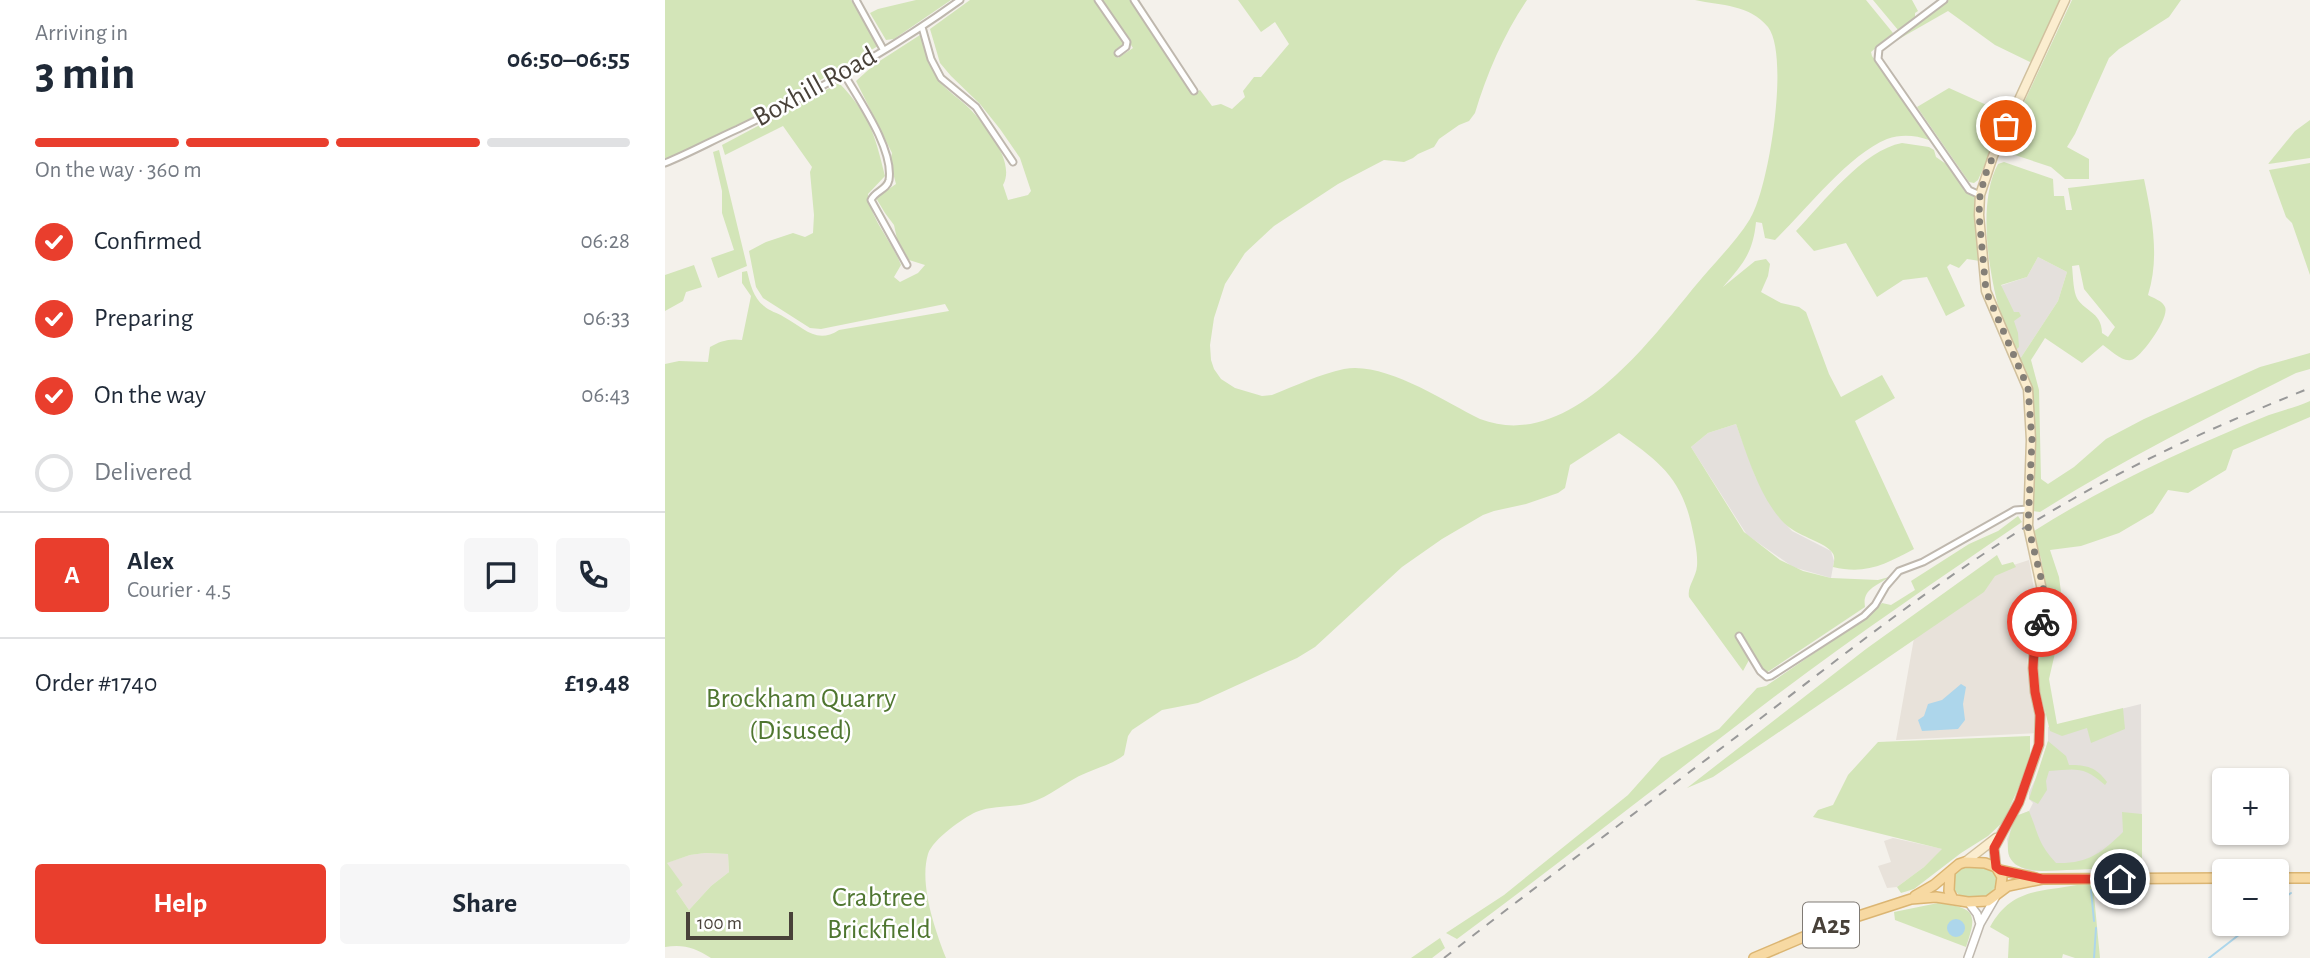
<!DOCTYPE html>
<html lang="en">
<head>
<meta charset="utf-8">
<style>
	:root { --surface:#fff; --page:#f6f6f7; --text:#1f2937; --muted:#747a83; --line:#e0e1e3; --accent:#e93e2d }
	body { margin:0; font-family:"Alegreya Sans",sans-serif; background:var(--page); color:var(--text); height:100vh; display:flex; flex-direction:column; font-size:26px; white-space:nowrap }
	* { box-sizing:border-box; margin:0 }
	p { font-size:23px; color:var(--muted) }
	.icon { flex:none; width:38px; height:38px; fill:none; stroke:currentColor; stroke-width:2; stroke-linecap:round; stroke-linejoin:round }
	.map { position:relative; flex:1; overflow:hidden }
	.sheet { display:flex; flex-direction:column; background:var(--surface); width:665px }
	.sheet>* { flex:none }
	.tools { position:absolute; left:1547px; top:768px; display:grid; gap:14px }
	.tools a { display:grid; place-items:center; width:77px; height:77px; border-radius:7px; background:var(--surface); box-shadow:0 2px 5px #0004; font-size:35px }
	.scale { position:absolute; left:21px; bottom:18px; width:107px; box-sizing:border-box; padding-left:7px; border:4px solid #484139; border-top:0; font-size:19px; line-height:24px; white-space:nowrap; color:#484139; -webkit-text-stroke:5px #fff; paint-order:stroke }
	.pin { position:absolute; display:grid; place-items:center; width:60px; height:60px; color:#fff; margin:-30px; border:4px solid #fff; border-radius:50%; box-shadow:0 2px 7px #0007 }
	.courier { position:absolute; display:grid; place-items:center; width:70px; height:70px; margin:-35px; border:5px solid #e93e2d; border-radius:50%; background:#fff; color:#222; box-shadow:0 2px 9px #0007 }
	.summary em { font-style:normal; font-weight:600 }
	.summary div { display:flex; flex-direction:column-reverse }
	.summary { display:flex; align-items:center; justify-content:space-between; height:119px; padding:0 35px }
	h1 { font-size:46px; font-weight:600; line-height:52px }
	.bar { display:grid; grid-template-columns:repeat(4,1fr); gap:10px 7px; align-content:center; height:84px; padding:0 35px }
	.bar i { height:9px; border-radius:5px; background:var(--line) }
	.bar .selected { background:var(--accent) }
	.bar p { grid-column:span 4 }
	.line { display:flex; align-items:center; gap:18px; padding:0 35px; border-top:2px solid var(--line) }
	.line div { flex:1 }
	.round { display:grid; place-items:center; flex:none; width:74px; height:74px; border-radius:7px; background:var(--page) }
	ol { padding:0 35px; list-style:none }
	li { display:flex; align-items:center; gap:21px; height:77px }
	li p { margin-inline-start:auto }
	li .icon { padding:7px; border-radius:50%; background:var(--accent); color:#fff; stroke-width:4 }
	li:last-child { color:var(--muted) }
	li i { width:38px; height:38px; border:4px solid var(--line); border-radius:50% }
	.cta { display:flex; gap:14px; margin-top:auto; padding:14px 35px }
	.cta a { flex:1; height:80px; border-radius:7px; background:var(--accent); color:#fff; font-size:28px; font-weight:600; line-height:80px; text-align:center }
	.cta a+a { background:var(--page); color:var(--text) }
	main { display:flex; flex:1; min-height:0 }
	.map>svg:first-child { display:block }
	.residential { fill:#e8e2da }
	.industrial { fill:#e4e0dc }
	.green { fill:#d3e5b8; fill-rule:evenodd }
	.water { fill:#add6eb }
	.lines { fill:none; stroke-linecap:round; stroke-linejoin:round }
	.stream { stroke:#add6eb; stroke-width:2 }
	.minor-casing { stroke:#bfb8ae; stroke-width:9 }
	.tertiary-casing { stroke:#bfb8ae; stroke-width:10 }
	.secondary-casing { stroke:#d0c09e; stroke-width:11 }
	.primary-casing { stroke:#dbb572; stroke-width:12 }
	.minor { stroke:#fff; stroke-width:5 }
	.tertiary { stroke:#fff; stroke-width:7 }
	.secondary { stroke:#fbedcf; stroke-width:8 }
	.primary { stroke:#f7d9a2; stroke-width:9 }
	.rail { stroke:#999; stroke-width:2; stroke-dasharray:9 9; stroke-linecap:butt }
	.done { stroke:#847f77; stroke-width:7; stroke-dasharray:0 12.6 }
	.route { stroke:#e93e2d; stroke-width:9 }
	.labels { text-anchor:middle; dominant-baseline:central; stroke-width:5; stroke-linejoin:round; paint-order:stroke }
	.shield { fill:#fff; stroke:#7f7a74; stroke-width:2 }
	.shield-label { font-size:26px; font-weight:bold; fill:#484139 }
	.street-label { font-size:28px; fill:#484139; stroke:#fff }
	.park-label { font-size:28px; fill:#4f7630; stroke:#fff }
</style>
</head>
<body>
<main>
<section class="sheet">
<div class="summary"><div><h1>3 min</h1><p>Arriving in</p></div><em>06:50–06:55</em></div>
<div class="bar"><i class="selected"></i><i class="selected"></i><i class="selected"></i><i></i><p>On the way · 360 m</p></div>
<ol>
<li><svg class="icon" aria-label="check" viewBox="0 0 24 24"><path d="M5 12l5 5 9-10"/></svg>Confirmed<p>06:28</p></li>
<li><svg class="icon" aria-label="check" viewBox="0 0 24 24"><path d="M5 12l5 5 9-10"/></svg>Preparing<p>06:33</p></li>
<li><svg class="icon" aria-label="check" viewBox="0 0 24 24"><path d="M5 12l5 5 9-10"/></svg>On the way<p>06:43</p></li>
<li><i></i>Delivered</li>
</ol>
<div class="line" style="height:126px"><b class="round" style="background:var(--accent);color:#fff">A</b><div><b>Alex</b><p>Courier · 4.5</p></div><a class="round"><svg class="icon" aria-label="chat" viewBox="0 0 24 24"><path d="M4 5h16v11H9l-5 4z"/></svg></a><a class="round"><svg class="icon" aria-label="phone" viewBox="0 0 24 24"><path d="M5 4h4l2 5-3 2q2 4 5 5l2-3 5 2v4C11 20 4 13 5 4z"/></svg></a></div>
<div class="line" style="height:91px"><div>Order #1740</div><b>£19.48</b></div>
<div class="cta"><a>Help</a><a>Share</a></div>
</section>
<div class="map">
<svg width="1645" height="958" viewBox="0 0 1645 958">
	<rect width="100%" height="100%" fill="#f4f1eb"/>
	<!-- residential -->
	<path class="residential" d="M 1364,560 L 1371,601 L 1362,663 L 1373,733 L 1231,740 L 1249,638 L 1333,570 Z
		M 1228,838 L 1278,849 L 1259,867 L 1232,887 L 1222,888 L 1213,866 L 1226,862 L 1219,841 Z
		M 40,853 L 63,854 L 64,872 L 46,886 L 24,910 L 11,891 L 18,885 L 1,863 L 25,855 Z"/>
	<!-- industrial -->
	<path class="industrial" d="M 1373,257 L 1402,272 L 1393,301 L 1355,359 L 1334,307 L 1329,288 L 1362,277 Z
		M 1071,424 L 1091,478 L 1114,517 L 1127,531 L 1166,551 L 1169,561 L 1166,578 L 1128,567 L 1082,535 L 1026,447 L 1043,433 Z
		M 1476,704 L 1477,867 L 1377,871 L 1364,871 L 1350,864 L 1344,856 L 1342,839 L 1351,816 L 1364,811 L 1368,803 L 1364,799 L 1364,792 L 1373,774 L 1383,741 L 1383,727 Z"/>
	<!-- green -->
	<path class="green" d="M 0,0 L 186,0 L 213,46 L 108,108 L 0,160 Z
		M 251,0 L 286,0 L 229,39 L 221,40 L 205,13 L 213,9 Z
		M 305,0 L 430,0 L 458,40 L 458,44 L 449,51 L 453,58 L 468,48 L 436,0 L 465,0 L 527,94 L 535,90 L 547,106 L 556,104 L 567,109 L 580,97 L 578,91 L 589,77 L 596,77 L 624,44 L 610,22 L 596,32 L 573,0 L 862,0 C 839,34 822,73 810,113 L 804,121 L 794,125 L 774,139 L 769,147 L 753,154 L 748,158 L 739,162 L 719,160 L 673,184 L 609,226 L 580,253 L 560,284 L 549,318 L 545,345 L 546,360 L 549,369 L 556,379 L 570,388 L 597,396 L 607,395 C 630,386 655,374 679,369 C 719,361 779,401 815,419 C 903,453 983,343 1031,285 C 1048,264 1071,242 1085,219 C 1104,189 1125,55 1103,27 C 1084,4 1057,6 1030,0 L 1201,0 L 1228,33 L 1206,52 L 1207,56 L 1265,136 L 1264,140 C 1250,135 1236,134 1222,139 C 1183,155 1141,210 1110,240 L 1100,238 L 1097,223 L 1091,222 C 1088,253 1078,264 1058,287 L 1090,261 L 1101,259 L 1105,264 L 1103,276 L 1096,292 L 1116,303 L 1134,307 L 1141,312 L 1164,374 L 1176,397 L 1217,375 L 1230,398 L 1190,421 L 1249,549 C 1221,564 1201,575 1168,567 C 1169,561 1171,556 1166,551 C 1157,541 1132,536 1119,523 C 1094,497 1083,457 1071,424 L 1043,433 L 1026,447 L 1079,532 L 1115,560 L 1138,571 L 1166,578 L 1213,580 L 1224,577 C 1212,586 1197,589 1200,607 L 1101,673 L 1092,663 L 1075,634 L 1071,637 L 1084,660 L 1078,671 L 1024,597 C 1022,586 1031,578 1032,566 C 1033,553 1029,537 1026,523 C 1015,476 992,460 954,433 L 905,465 L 900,488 L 893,493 L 861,504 L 829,511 L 818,515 L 777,539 L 737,567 L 650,647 L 632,658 L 533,703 L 497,710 L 467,730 L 463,736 L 459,755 C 448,764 434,767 421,773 C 401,781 385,797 364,803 C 347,808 328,805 311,812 C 298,818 268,839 263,854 C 254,884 270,930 281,958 L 46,958 C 30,948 19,944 0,947 L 0,364 L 14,361 L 43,362 L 45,347 C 55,341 65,338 77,340 L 86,296 L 77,283 L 77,272 L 82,271 C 85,283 88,298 99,306 C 104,311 113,313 119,317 C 138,327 151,345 174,330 L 284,311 L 280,304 L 156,329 L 145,328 L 98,298 L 91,287 L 84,251 L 101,242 L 128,233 L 140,237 L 148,233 L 149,215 L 145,172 L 147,167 L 118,126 L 60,155 L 57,145 L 174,83 C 205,115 210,135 220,176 L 203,194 C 205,219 227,241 236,265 L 229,277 L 235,282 L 253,273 L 260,265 L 244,260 L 232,239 L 229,225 L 220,213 L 211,198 L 231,184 L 225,162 L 227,153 L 191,81 L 210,64 L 255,35 C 264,49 263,66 273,80 C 282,91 295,99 305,109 C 321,126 351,162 338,185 L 343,200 L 363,195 L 366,191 L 355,158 L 335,129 L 315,104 L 286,76 L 275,63 L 265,29 ZM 40,853 L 63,854 L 64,872 L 46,886 L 24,910 L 11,891 L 18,885 L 2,863 L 25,855 Z
		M 1208,0 L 1247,0 L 1253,11 L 1250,13 L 1250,18 L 1233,30 Z
		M 1284,0 L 1397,0 L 1370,58 L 1365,62 L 1330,45 L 1283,11 L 1227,43 L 1259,17 Z
		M 1407,0 L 1516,0 L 1504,17 L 1454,49 L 1444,58 L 1410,134 L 1402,147 L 1424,159 L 1424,179 L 1400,179 L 1386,167 L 1347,154 L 1339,149 L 1347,128 Z
		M 1284,88 L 1335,111 L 1333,115 L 1336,117 L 1325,142 L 1329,144 L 1313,180 L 1309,183 L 1304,182 L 1252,107 Z
		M 1645,120 L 1645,158 L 1603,164 L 1630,131 Z
		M 1237,143 L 1264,147 L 1269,150 L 1271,157 L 1281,164 L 1311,197 L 1315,261 L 1302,259 L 1294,268 L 1285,264 L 1282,267 L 1300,306 L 1281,316 L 1262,277 L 1238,280 L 1212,297 L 1181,243 L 1149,251 L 1131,231 C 1158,203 1198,150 1237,143 Z
		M 54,150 L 82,266 L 53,278 L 46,258 L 69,250 L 57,213 L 57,191 L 48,152 Z
		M 1339,162 L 1388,179 L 1389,196 L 1399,196 L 1401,210 L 1407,210 L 1403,188 L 1479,179 C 1487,217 1495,257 1483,295 C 1488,298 1498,301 1500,307 C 1505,317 1476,358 1466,360 C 1457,362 1445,350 1438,345 L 1417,363 L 1380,338 L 1366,360 L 1374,390 L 1376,479 L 1383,484 L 1409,467 L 1441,439 L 1479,419 L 1595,367 L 1645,353 L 1645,369 L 1631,373 C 1544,417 1457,460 1375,512 L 1366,511 L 1366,389 L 1355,359 L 1393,301 L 1402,272 L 1373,257 L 1362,277 L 1336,285 L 1349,312 L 1354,312 L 1356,316 L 1349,321 L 1353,333 L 1354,347 L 1351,350 C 1345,335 1337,320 1333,305 C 1323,266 1313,201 1333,164 ZM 1414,265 L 1419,289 L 1450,327 L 1443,337 L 1437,333 C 1437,311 1417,311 1411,296 C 1408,287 1408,275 1407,266 Z
		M 1645,163 L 1645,275 L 1627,223 L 1621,217 L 1604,170 Z
		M 29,265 L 37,287 L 21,292 L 18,301 L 0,311 L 0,275 Z
		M 1645,401 L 1645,417 L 1568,450 L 1561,470 L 1523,493 L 1503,490 L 1488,513 L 1454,533 L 1416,546 L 1385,550 L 1394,577 L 1399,614 L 1384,679 L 1392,724 L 1458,708 L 1460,729 L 1426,743 L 1422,728 L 1397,736 L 1385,731 L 1374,687 L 1373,665 L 1384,607 L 1376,558 L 1369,541 L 1369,531 C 1443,484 1523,448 1604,415 C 1618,410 1632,407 1645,401 Z
		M 1353,516 L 1357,522 C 1272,580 1187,638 1105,700 C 1000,780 897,861 792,939 L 781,933 L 839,895 L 963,795 L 996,758 L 1054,729 L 1092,688 L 1101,686 L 1202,617 L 1217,603 L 1226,605 L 1250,590 L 1246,581 L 1304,544 L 1333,531 Z
		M 1332,555 L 1337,565 L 1348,562 L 1351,567 L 1330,576 L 1319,592 L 1048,777 L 1022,788 L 1201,649 Z
		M 1365,736 L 1365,762 L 1338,822 L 1323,836 L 1296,853 L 1249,889 L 1236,893 L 1232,887 L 1259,867 L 1277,849 L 1148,817 L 1153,810 L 1168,805 L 1183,775 L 1213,742 Z
		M 1383,741 L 1401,756 L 1404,765 C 1422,765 1431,767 1442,782 L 1440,785 C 1418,766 1412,769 1384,771 L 1381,781 L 1382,790 L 1373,804 L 1364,799 Z
		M 1364,811 C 1374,835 1372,842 1391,863 C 1422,864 1437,853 1458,832 L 1457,812 L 1477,814 L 1477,867 L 1377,871 C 1335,869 1339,847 1351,816 Z
		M 1300,866 C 1313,866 1324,867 1333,877 C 1333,897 1305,907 1292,893 C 1282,883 1290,870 1300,866 Z
		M 1412,885 L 1428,885 L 1435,958 L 1410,958 L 1398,954 L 1397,958 L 1343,958 L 1344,938 L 1325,927 C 1346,889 1373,892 1412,885 Z
		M 1273,903 C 1310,908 1313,912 1301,947 L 1230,920 L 1229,912 Z
		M 775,938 L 780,948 L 767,958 L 746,958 Z"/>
	<!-- water -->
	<path class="water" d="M 1296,684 L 1301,687 L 1298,704 L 1300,720 L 1293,729 L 1257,731 L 1253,720 L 1259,716 L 1263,704 L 1277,700 Z
		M1282 928a9 9 0 1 1 18 0a9 9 0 1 1-18 0Z"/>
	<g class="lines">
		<!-- stream -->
		<path class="stream" d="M 1426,890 L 1429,921
			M 1612,903 L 1626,893
			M 1429,958 L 1431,928
			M 1544,958 L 1588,924"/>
		<defs>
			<path id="minor" d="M 191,0 L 218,49
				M 433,0 L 462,42 L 461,47 L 453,53
				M 469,0 L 529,91
				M 1279,0 L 1214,49 L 1213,59 L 1304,190 L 1315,195
				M 257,27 L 266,59 L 276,78 L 311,107 L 348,162
				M 179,74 C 194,100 229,149 224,180 C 222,190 210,191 206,200 L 242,265
				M 0,163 C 25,153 48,140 73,129 C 150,92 226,50 295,0
				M 1074,636 L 1095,671 L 1102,677 L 1106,676 L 1199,616 L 1210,605 L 1221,586 L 1234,571 L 1258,562 L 1350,510 L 1363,509"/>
			<path id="tertiary" d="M 1303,902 L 1312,914 L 1315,924
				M 1303,958 L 1315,924 L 1330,898"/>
			<path id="secondary" d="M 1300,862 L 1331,838
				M 1331,867 L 1329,848 L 1354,802 L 1374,745 L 1375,715 L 1370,692 L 1368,668 L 1369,651 L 1380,604 L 1363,526 L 1366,440 L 1363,389 L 1321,291 L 1314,215 L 1315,195 L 1328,156 L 1400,0"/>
			<path id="primary" d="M 1335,870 L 1371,878
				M 1285,872 L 1284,891 L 1288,899
				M 1612,878 L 1645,878
				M 1250,896 L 1269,885 L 1294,864 L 1300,862 L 1320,863 L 1331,867 L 1337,877 L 1335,891
				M 1089,958 L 1169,924 L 1246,899 L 1271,897 L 1303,902 L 1323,901 L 1343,886 L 1377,879 L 1559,878"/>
		</defs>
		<!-- minor casing -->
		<use href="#minor" class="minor-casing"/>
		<!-- tertiary casing -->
		<use href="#tertiary" class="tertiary-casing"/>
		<!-- secondary casing -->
		<use href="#secondary" class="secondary-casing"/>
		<!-- primary casing -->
		<use href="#primary" class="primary-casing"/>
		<!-- minor -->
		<use href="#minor" class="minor"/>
		<!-- tertiary -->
		<use href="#tertiary" class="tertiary"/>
		<!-- secondary -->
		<use href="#secondary" class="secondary"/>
		<!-- primary -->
		<use href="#primary" class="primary"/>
		<!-- rail -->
		<path class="rail" d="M 779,958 C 880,879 984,803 1087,725 C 1190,646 1293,564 1406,500 C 1483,456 1563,421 1645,388"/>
	</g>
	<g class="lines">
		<!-- done -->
		<path class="done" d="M 1341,126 L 1321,173 L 1315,195 L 1314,215 L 1321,291 L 1363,388 L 1367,440 L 1363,526 L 1378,586 L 1380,604 L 1377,622"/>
		<!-- route -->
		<path class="route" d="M 1377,622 L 1369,651 L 1368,668 L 1370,692 L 1375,715 L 1374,744 L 1354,802 L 1329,848 L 1331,867 L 1335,870 L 1377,879 L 1455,879"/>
	</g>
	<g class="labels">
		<!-- shield labels -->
		<rect class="shield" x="1138" y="902.5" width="56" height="45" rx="5"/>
		<g class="shield-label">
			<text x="1166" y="925">A25</text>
		</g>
		<!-- street labels -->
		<g class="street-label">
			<text transform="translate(150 87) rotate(-29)">Boxhill Road</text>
		</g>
		<!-- park labels -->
		<g class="park-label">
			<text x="136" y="699">Brockham Quarry<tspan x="136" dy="32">(Disused)</tspan></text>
			<text x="214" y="898">Crabtree<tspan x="214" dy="32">Brickfield</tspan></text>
		</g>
	</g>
</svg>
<div class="tools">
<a>+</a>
<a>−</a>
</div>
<div class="scale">100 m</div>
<div class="pin" style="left:1341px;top:126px;background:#ea580c"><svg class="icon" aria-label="bag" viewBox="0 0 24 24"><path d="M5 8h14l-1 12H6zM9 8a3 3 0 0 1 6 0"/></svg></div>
<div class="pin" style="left:1455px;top:879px;background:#1f2937"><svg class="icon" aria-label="home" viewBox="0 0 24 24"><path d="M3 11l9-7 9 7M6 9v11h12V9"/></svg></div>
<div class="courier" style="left:1377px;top:622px"><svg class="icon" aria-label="bike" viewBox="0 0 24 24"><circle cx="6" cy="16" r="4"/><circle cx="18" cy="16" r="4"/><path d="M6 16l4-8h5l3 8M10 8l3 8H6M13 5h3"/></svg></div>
</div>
</main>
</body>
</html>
